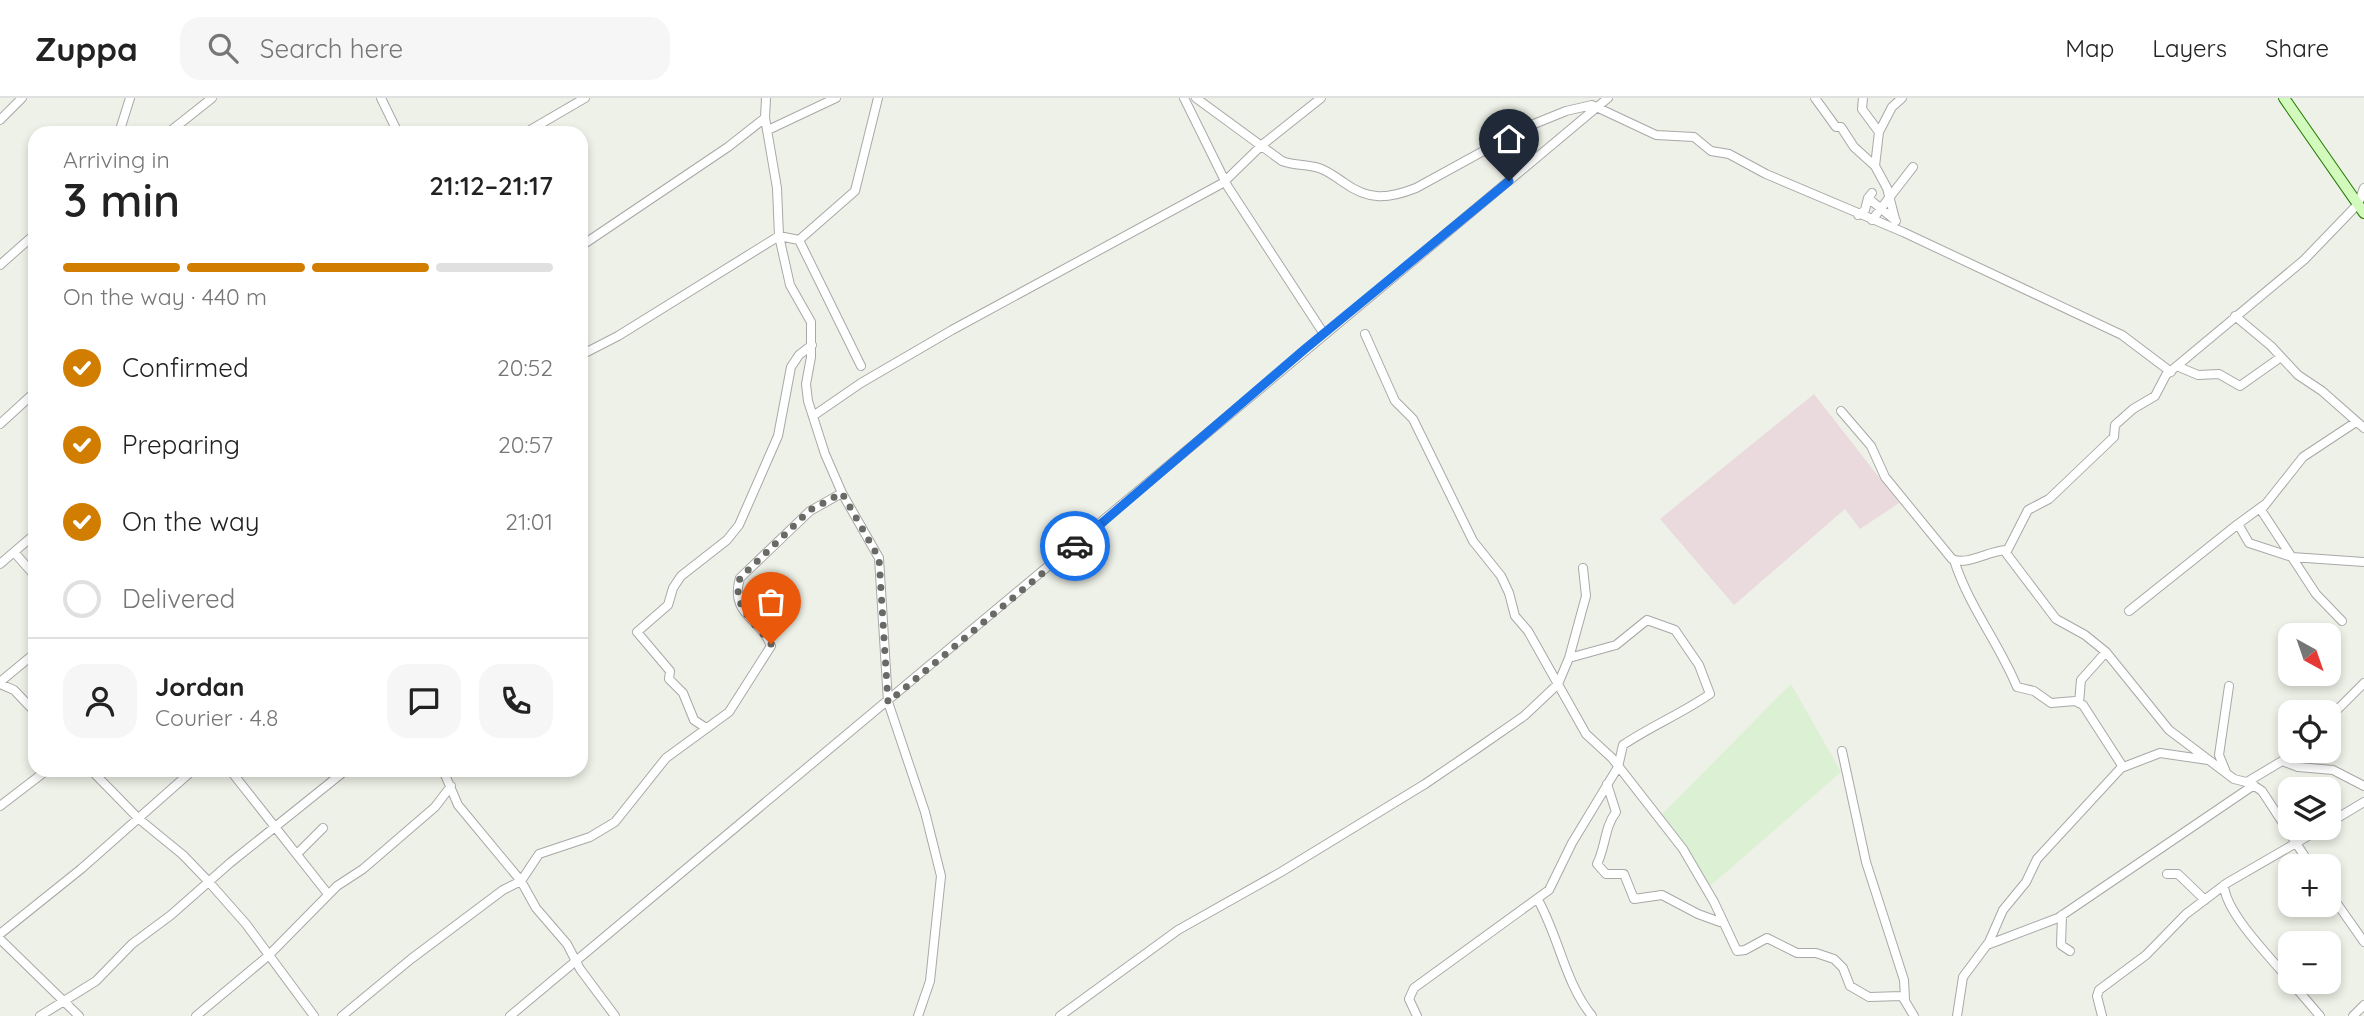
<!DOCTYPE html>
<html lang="en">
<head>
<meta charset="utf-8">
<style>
	:root { --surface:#fff; --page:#f6f6f6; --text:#222; --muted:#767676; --line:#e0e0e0; --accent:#d17e00 }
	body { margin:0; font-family:Quicksand,sans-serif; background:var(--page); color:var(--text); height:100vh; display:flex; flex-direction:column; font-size:26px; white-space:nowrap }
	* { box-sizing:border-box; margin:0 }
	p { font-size:23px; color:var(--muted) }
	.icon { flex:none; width:38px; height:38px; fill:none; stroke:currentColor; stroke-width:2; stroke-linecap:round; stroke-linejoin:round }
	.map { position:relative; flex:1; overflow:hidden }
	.side { position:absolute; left:28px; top:28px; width:560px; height:651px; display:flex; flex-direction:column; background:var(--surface); border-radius:21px; box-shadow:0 4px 10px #0003 }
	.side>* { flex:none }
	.needle { width:46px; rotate:140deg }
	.controls { position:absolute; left:2278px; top:525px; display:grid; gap:14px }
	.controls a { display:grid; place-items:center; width:63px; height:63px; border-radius:14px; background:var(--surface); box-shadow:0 4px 10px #0003; font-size:35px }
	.pin { position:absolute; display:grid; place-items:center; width:60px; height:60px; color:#fff; margin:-72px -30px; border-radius:50% 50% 50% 0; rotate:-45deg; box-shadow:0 0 7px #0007 }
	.pin .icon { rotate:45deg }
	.courier { position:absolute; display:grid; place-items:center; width:70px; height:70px; margin:-35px; border:5px solid #1a73e8; border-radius:50%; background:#fff; color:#222; box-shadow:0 2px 9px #0007 }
	.headline em { font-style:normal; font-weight:600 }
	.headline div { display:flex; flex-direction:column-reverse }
	.headline { display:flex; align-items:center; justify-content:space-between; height:119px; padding:0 35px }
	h1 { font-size:46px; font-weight:600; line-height:52px }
	.bar { display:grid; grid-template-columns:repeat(4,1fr); gap:10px 7px; align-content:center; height:84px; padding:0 35px }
	.bar i { height:9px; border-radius:5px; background:var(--line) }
	.bar .on { background:var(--accent) }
	.bar p { grid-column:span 4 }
	.line { display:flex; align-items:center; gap:18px; padding:0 35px; border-top:2px solid var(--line) }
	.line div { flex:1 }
	.round { display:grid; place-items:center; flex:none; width:74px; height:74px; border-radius:21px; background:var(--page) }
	ol { padding:0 35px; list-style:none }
	li { display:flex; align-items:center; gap:21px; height:77px }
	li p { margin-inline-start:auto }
	li .icon { padding:7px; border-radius:50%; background:var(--accent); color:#fff; stroke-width:4 }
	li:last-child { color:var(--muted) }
	li i { width:38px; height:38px; border:4px solid var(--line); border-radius:50% }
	header { display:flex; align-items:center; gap:42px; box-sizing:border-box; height:98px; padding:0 35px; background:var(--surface); border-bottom:2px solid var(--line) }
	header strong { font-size:33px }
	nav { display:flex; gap:38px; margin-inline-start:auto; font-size:24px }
	.search { width:490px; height:63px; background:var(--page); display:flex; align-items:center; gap:18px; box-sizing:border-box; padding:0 24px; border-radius:21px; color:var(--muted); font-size:26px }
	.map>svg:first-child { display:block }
	.industrial { fill:#ead9dd }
	.farmland { fill:#dcf0d3 }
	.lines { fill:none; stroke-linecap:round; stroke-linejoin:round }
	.street-casing { stroke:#a8a8a8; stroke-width:10 }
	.secondary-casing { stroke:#267c04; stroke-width:12 }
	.street { stroke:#fff; stroke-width:8 }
	.secondary { stroke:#d1fabc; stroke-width:10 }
	.done { stroke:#696a66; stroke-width:7; stroke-dasharray:0 12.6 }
	.route { stroke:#1a73e8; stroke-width:9 }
</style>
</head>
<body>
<header>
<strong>Zuppa</strong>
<div class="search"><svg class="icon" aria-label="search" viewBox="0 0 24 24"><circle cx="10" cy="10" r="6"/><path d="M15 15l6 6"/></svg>Search here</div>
<nav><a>Map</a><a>Layers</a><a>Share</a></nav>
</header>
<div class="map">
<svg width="2364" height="918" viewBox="0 0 2364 918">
	<rect width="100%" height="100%" fill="#eef1e7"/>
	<!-- industrial -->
	<path class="industrial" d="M 1814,296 L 1899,405 L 1860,431 L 1845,411 L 1734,507 L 1660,421 Z"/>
	<!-- farmland -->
	<path class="farmland" d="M 1791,586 L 1841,674 L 1709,789 L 1662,716 Z"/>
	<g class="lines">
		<defs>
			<path id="street" d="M 381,0 L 398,35
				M 766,0 L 765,20 L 777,90 L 779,138 L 790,187 L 811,224 L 811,259 L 806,286 L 808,303 L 825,356 L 842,395 L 879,460 L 888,604 L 925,714 L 941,778 L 930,883 L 918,918
				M 1184,0 L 1228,89 L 1322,233
				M 1196,0 L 1282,63 C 1295,68 1307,66 1319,70 C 1328,73 1336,79 1343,84 C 1369,103 1388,101 1416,90 L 1529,28 L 1566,13 L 1592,7 L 1656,37 L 1694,39 L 1711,53 L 1729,56 L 1766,76 L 1903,134 L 2122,237 L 2171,274
				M 1815,0 L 1836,29 L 1841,29 L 1854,49 L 1875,68
				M 1863,0 L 1862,11 L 1879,34
				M 0,22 L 22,0
				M 768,32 L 836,0
				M 119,35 L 130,0
				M 168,35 L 212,0
				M 525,35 L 585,0
				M 1225,83 L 1262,47 L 1321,0
				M 1872,95 L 1868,100 L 1896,123
				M 1858,117 L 1865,112 L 1868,100
				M 1895,121 L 1887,90 L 1875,68 L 1879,34 L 1892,9 L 1902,0
				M 1872,122 L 1913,69
				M 799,142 L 861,268
				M 581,148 L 728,49 L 765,20
				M 0,167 L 35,136
				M 2235,218 L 2271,248 L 2298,277 L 2322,293 L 2364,330
				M 1365,236 L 1395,303 L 1413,321 L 1473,443 L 1501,478 L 1509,495 L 1515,518 L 1528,533 L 1586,636 L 1612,660 L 1683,751 L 1714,804 L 1737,853 L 1745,852 L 1767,840 L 1797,855 L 1816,855 L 1834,861 L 1843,870 L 1850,888 L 1869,899 L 1902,898 L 1914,918
				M 581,257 L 618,238 L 779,138 L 799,142 L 855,93 L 878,0
				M 2179,269 L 2198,277 L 2219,276 L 2240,288 L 2281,259
				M 1841,313 L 1871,348 L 1885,379 L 1952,461 C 1967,468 1988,453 2006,452
				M 813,318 L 861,285 L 952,232 L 1221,86
				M 0,326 L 35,294
				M 2264,407 L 2238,426 L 2249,445 L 2292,459 L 2364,464
				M 14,454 L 35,478
				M 1954,462 C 1969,509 1999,545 2017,589 L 2034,593 L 2051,605 L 2075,603 L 2083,607 L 2123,669
				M 0,466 L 35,436
				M 2129,513 L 2238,426
				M 2342,523 L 2316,496 L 2261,412 L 2303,359 L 2356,324
				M 0,584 L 35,555
				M 0,586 L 14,592 L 35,614
				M 2079,605 L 2081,582 L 2106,554
				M 2329,620 L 2364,585
				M 706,630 L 694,622 L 683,595 L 669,581 L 670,573 L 637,534 L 668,507 L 673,490 L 681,478 L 727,442 L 739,427 L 778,338 L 791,269 L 799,257 L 812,247
				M 1842,653 L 1866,764 L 1904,882 L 1905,901
				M 2286,664 L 2297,653
				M 91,672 L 139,721 L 183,757 L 208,783 L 246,826 L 314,918
				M 230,672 L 328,796
				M 443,672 L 458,707 L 521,783 L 536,810 L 567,846 L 580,871 L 615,918
				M 2226,674 L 2219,657 L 2229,588
				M 2247,684 L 2282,663 L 2298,669 L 2333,672 L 2364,688
				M 1607,686 L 1616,714 C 1604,730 1606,748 1597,766 L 1606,776 L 1624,776 L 1634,801 L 1662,797 L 1698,816 L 1720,824
				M 0,708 L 47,672
				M 2329,725 L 2364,704
				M 298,755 L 323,730
				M 2311,768 L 2262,693 L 2250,685 L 2234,681 L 2169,632 L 2106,554 L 2085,537 L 2056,521 L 2006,455 L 2028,412 L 2049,401 L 2114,339 L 2115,327 L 2133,311 L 2155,298 L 2166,277 L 2304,162 L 2358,106 L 2364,90
				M 2167,776 L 2178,776 L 2205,802
				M 2224,787 C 2225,815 2273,862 2291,884
				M 2329,794 L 2364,844
				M 1538,802 C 1559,839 1565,885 1592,918
				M 2062,817 L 2061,847 L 2070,853
				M 0,836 L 81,771 L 193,672
				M 0,841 L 79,918
				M 1987,847 L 2058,820 L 2254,687
				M 2291,884 L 2320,918
				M 40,918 L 96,883 L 132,846 L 171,817 L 230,765 L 346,672
				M 196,918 L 268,858 L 337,788 L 363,771 L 435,709 L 451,688
				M 342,918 L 411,861 L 503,792 L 521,783 L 539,756 L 590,739 L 615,724 L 666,660 L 729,614 L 771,548 C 761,520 729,517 740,480 L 810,413 L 842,395
				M 510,918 L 1608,0
				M 1060,918 L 1178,832 L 1281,774 L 1425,686 L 1478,650 L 1524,618 L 1558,586 L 1569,560
				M 1417,918 L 1409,901 L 1414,890 L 1549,792 L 1572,745 L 1618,669 L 1623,647 C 1651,628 1681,616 1710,596 L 1699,567 L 1675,532 L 1647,522 L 1616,547 L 1569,560 L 1586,498 L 1583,470
				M 1957,918 L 1963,879 L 1989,844 L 2003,812 L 2026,784 L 2037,761 L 2121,670 L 2160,655 L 2208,662
				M 2102,918 L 2097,898 L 2099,892 L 2146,857 L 2186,816 L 2227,785 L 2322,730
				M 2353,918 L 2364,907"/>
			<path id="secondary" d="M 2284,0 L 2364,115"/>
		</defs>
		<!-- street casing -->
		<use href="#street" class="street-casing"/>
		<!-- secondary casing -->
		<use href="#secondary" class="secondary-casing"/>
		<!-- street -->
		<use href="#street" class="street"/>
		<!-- secondary -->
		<use href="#secondary" class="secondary"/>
	</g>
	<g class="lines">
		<!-- done -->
		<path class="done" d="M 771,546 C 755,524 731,509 740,480 L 810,412 L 842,395 L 879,460 L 888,604 L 1075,448"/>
		<!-- route -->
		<path class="route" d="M 1075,448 L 1305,251 L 1509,83"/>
	</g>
</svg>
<div class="controls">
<a><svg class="needle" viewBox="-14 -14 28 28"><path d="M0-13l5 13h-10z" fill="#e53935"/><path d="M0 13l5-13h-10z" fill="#767676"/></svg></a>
<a><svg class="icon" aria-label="locate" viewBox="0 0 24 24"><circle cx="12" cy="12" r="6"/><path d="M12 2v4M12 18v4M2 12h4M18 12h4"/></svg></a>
<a><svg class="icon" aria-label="layers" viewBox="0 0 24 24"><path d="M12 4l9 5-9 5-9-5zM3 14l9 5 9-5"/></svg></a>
<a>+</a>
<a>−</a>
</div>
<div class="pin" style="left:771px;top:546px;background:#ea580c"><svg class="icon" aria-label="bag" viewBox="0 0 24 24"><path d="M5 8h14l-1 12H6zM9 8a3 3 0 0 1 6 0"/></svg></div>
<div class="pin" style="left:1509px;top:83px;background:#1f2937"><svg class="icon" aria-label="home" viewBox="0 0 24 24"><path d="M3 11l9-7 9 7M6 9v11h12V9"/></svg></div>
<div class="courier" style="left:1075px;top:448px"><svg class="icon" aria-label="car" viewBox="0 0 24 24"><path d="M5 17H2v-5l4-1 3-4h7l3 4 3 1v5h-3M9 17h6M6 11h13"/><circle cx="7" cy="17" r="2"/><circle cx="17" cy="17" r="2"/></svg></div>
<section class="side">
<div class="headline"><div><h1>3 min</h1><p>Arriving in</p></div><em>21:12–21:17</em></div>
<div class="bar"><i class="on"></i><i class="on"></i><i class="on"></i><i></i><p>On the way · 440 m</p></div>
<ol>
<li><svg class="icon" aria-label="check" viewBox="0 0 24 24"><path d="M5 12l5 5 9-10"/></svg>Confirmed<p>20:52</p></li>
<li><svg class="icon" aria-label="check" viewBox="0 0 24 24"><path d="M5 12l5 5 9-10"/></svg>Preparing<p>20:57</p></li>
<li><svg class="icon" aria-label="check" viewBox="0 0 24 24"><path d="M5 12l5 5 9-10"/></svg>On the way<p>21:01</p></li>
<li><i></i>Delivered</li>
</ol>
<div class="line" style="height:126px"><a class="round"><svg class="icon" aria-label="person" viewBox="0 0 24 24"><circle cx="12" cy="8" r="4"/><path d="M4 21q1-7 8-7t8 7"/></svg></a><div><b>Jordan</b><p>Courier · 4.8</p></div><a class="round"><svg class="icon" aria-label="chat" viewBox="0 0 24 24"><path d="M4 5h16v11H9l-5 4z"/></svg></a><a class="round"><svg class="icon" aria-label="phone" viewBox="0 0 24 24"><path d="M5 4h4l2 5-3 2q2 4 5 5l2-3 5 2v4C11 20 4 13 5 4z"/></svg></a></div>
</section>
</div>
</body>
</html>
